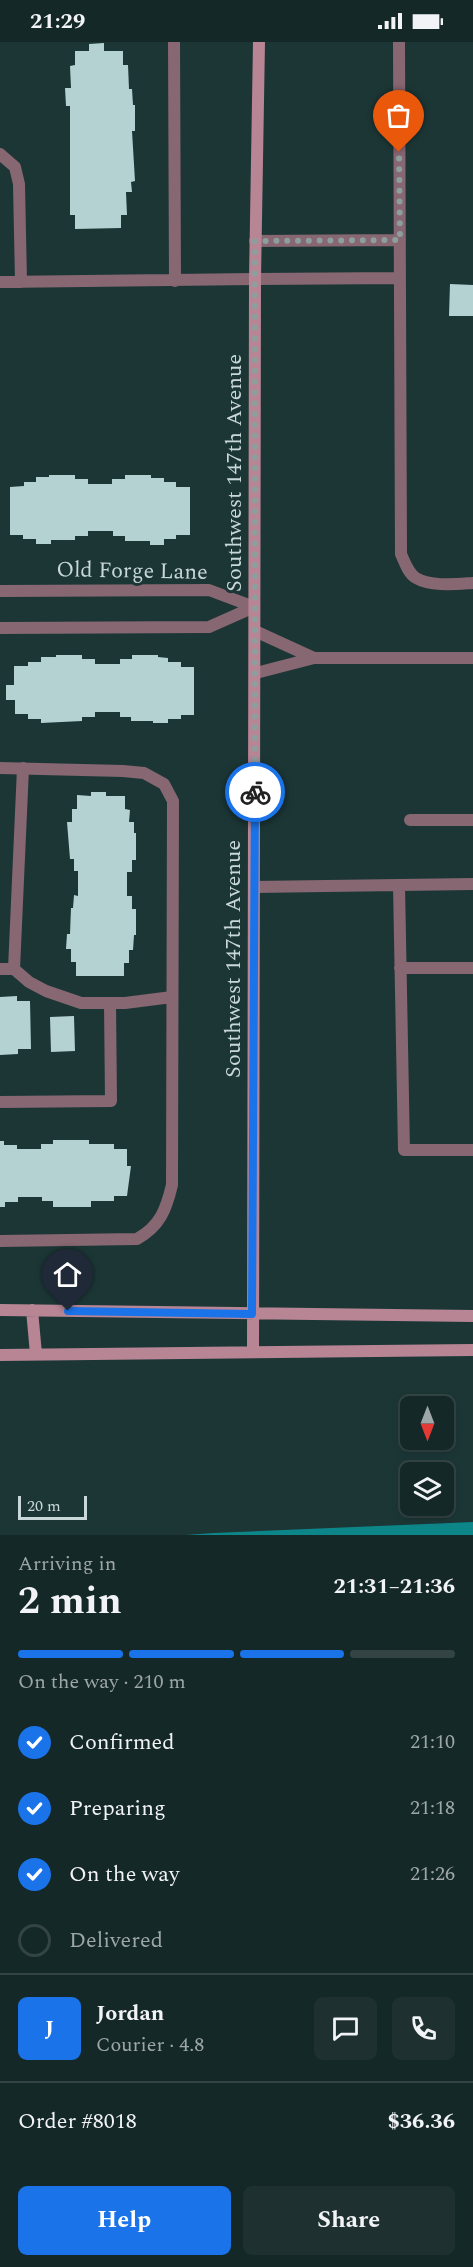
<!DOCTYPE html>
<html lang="en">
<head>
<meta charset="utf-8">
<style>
	:root { --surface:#152828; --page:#1e3030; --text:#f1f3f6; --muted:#9da6a8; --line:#344445; --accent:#1a73e8 }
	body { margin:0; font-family:Spectral,serif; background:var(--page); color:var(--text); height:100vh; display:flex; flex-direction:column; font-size:22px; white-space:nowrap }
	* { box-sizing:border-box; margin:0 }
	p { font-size:20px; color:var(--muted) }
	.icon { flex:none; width:33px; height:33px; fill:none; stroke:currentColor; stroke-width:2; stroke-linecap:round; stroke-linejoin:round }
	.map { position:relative; height:1493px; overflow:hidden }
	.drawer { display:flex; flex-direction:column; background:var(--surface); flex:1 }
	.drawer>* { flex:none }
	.needle { width:39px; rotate:180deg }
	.fabs { position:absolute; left:400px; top:1354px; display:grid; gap:12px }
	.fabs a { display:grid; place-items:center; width:54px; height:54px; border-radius:9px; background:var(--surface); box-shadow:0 3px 9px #0003,0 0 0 2px var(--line); font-size:30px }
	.scale { position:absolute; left:18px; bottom:15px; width:69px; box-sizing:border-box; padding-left:6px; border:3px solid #c8d7d7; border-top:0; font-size:16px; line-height:21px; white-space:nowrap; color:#c8d7d7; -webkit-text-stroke:4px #1c3636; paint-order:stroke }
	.pin { position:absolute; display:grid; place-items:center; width:51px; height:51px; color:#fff; margin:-62px -26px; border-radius:50% 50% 50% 0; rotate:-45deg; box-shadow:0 0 6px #0007 }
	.pin .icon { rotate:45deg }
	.courier { position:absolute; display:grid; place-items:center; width:60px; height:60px; margin:-30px; border:4px solid #1a73e8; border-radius:50%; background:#fff; color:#222; box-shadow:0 2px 8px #0007 }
	.summary em { font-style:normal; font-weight:700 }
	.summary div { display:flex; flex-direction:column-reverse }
	.summary { display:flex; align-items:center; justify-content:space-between; height:102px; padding:0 18px }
	h1 { font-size:39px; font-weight:700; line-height:45px }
	.bar { display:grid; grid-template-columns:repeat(4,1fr); gap:9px 6px; align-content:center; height:72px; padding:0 18px }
	.bar i { height:8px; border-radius:4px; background:var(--line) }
	.bar .selected { background:var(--accent) }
	.bar p { grid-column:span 4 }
	.line { display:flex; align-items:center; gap:15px; padding:0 18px; border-top:2px solid var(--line) }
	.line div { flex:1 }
	.round { display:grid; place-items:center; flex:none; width:63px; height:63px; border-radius:9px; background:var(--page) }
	ol { padding:0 18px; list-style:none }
	li { display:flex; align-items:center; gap:18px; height:66px }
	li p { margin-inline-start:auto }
	li .icon { padding:6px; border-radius:50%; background:var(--accent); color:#fff; stroke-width:4 }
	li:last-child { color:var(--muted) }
	li i { width:33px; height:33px; border:3px solid var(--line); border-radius:50% }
	.primary-button { display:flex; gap:12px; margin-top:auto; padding:12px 18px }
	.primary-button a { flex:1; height:69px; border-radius:9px; background:var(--accent); color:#fff; font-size:24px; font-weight:700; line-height:69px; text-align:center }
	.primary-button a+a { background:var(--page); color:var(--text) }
	.status { display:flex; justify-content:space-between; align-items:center; height:42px; padding:0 30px; background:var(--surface); direction:ltr }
	.status svg { height:16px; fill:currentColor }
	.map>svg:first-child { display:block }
	.water { fill:#0d868a }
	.building { fill:#b5d2d2 }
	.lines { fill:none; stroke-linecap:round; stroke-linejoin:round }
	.lane { stroke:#876771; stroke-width:12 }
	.street { stroke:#876771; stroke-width:12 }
	.secondary { stroke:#b78594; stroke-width:12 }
	.done { stroke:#8c9f9f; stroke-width:6; stroke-dasharray:0 10.8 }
	.route { stroke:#1a73e8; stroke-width:8 }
	.labels { text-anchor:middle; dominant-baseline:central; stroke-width:6; stroke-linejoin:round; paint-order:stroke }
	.street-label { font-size:22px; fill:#c8d7d7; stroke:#1c3636 }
</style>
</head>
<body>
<div class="status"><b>21:29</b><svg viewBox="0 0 49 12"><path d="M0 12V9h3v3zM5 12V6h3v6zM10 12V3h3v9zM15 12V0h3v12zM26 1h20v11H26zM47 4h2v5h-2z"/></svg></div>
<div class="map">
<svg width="473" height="1493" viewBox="0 0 473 1493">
	<rect width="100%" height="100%" fill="#1c3636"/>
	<!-- water -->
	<path class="water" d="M 473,1480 L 473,1493 L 186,1493 L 214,1491 Z"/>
	<!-- building -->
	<path class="building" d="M 104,1 L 104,9 L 123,9 L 123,23 L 128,23 L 129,47 L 132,47 L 133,63 L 135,63 L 135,89 L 132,89 L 135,139 L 131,140 L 132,150 L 126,150 L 127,173 L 121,173 L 121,186 L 75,187 L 75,173 L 70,173 L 70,64 L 66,64 L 65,46 L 71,46 L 70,24 L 75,23 L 75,9 L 89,9 L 89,2 Z
		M 450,242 L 473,243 L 473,274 L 449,274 Z
		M 49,433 L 75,433 L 75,437 L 88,437 L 88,442 L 112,442 L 112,437 L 125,437 L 125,433 L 151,433 L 151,436 L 164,436 L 164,440 L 176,440 L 176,445 L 190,445 L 190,493 L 176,493 L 176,497 L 164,497 L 164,503 L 150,503 L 150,499 L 125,499 L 125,494 L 113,494 L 113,489 L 88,489 L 88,494 L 75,494 L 75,498 L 51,498 L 51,502 L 36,502 L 36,497 L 23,497 L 23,493 L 10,493 L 10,445 L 24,444 L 24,440 L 36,440 L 36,435 L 49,435 Z
		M 56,613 L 82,613 L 82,617 L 95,617 L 95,622 L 120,622 L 120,617 L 132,617 L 132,613 L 158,613 L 158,615 L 168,616 L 168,620 L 181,620 L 181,625 L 194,625 L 194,673 L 181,673 L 181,677 L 168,677 L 168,681 L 153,681 L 153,679 L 131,679 L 131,675 L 120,675 L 120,670 L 95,670 L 95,675 L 82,675 L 82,679 L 41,681 L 41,677 L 28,677 L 28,672 L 15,672 L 15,658 L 6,658 L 6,643 L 14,643 L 14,624 L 28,624 L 28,620 L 41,620 L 41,615 L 56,615 Z
		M 91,750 L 106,750 L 106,754 L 125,754 L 125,767 L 130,768 L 129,780 L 134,780 L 134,791 L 136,791 L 136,818 L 132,818 L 132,830 L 127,830 L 127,854 L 132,854 L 132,867 L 136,867 L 136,893 L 134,893 L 133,908 L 129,908 L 129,921 L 124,921 L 124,934 L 76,934 L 76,920 L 71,920 L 71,907 L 66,907 L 67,892 L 70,892 L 71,866 L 73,866 L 74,853 L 78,854 L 78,829 L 74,829 L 74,817 L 70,817 L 67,780 L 72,780 L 72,767 L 77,767 L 77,753 L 91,754 Z
		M 17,954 L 17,959 L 30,959 L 31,1007 L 18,1007 L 18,1012 L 0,1013 L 0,955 Z
		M 74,974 L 75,1009 L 51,1010 L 50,975 Z
		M 53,1098 L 89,1098 L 89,1102 L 114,1102 L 114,1107 L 127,1107 L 127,1124 L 131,1124 L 127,1154 L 114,1154 L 114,1159 L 91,1159 L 91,1165 L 53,1165 L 53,1159 L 42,1159 L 42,1155 L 18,1155 L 18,1160 L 5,1160 L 5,1165 L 0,1165 L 0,1099 L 4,1099 L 4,1103 L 17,1103 L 17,1107 L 41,1107 L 41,1102 L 53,1102 Z"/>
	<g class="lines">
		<!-- lane -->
		<path class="lane" d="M 174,0 L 175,239
			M 0,112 L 15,125 L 19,142 L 21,240
			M 0,240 L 255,237
			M 255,589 L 314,616
			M 256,631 L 314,616 L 473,616
			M 410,778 L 473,778
			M 399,843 L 473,842
			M 254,845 L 399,843 L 404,1108 L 473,1108
			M 400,926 L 473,926
			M 14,927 L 23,726
			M 0,1060 L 111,1059 L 110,961"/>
		<!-- street -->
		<path class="street" d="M 399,0 L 401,512 C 405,521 408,531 416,536 C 431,545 457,542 473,541
			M 255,199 L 400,198
			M 255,237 L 400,236
			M 0,549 L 209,548 L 254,565
			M 0,586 L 209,585 L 254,565
			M 0,726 L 123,729 L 144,731 L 164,742 L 173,759 L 172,1143 C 166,1168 160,1184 137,1197 L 0,1199
			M 0,927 L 14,927 L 29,940 L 46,949 L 81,961 L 125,961 L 172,955"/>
		<!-- secondary -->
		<path class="secondary" d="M 0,1268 L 473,1274
			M 32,1268 L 36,1312
			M 253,1309 L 255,237 L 259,0
			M 0,1313 L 473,1308"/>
	</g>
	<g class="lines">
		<!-- done -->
		<path class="done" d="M 255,750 L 255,199 L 400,198 L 399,110"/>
		<!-- route -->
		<path class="route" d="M 68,1269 L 252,1272 L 255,750"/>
	</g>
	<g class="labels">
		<!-- street labels -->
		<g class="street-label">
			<text transform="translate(234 431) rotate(-90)">Southwest 147th Avenue</text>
			<text transform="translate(132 529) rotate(1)">Old Forge Lane</text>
			<text transform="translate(233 917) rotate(-90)">Southwest 147th Avenue</text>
		</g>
	</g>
</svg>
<div class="fabs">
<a><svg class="needle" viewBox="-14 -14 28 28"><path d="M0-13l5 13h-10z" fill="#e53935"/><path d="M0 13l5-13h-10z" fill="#9da6a8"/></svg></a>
<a><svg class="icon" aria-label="layers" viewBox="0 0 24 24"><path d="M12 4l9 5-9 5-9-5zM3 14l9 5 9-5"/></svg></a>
</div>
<div class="scale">20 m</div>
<div class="pin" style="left:399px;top:110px;background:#ea580c"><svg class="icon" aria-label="bag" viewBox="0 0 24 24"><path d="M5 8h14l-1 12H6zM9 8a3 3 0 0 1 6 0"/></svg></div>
<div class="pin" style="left:68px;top:1269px;background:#1f2937"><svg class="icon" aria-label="home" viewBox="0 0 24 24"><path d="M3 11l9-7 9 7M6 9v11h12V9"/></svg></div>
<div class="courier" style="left:255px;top:750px"><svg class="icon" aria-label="bike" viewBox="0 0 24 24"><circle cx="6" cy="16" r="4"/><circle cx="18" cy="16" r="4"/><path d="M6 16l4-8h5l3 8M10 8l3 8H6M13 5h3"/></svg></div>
</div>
<section class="drawer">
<div class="summary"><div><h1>2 min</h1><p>Arriving in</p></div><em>21:31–21:36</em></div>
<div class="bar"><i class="selected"></i><i class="selected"></i><i class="selected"></i><i></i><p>On the way · 210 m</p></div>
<ol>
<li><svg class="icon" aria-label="check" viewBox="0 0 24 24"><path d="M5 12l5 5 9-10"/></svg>Confirmed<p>21:10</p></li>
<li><svg class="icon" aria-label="check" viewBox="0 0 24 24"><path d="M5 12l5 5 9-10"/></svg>Preparing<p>21:18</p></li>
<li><svg class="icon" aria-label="check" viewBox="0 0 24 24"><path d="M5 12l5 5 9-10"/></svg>On the way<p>21:26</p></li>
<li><i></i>Delivered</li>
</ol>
<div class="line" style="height:108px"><b class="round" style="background:var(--accent);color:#fff">J</b><div><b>Jordan</b><p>Courier · 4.8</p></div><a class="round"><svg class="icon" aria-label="chat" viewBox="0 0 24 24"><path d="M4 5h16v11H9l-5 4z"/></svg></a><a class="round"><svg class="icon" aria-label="phone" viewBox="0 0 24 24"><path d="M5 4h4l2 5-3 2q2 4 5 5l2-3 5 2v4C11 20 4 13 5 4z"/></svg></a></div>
<div class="line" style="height:78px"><div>Order #8018</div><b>$36.36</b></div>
<div class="primary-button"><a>Help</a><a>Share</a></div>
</section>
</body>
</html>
